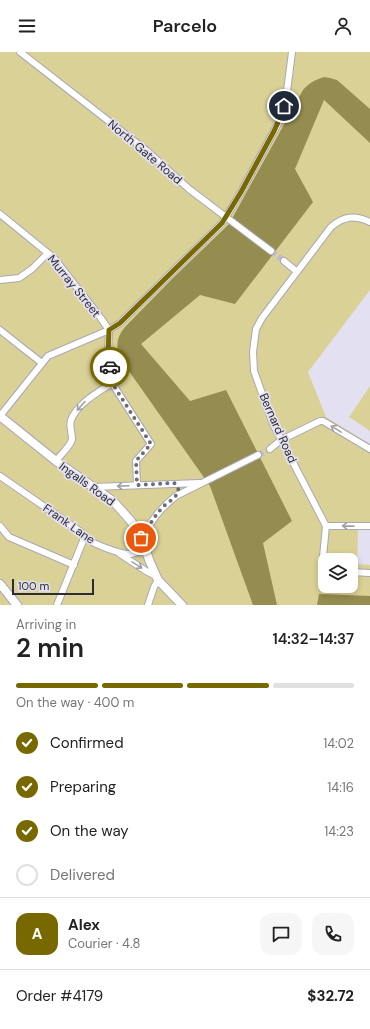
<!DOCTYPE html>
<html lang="en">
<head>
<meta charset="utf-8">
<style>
	:root { --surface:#fff; --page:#f6f6f6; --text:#222; --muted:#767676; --line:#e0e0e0; --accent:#776900 }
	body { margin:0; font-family:"DM Sans",sans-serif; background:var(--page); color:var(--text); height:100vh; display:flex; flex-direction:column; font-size:15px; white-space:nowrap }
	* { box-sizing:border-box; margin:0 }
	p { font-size:13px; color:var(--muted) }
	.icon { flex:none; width:22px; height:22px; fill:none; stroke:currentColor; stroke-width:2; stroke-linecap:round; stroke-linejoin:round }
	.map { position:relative; height:553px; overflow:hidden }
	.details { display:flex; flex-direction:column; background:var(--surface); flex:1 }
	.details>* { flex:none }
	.buttons { position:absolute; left:318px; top:501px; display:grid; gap:8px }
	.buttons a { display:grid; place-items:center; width:40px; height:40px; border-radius:8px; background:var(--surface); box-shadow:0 2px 6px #0003; font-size:20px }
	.scale { position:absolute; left:12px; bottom:10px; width:82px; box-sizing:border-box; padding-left:4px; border:2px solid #2d2c32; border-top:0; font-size:11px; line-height:14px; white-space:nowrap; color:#2d2c32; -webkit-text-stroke:3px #e3e0f1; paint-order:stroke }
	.pin { position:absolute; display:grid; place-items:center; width:34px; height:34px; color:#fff; margin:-17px; border:2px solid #fff; border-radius:50%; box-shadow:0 1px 4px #0007 }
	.courier { position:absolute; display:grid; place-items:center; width:40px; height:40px; margin:-20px; border:3px solid #776900; border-radius:50%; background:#fff; color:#222; box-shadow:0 1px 5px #0007 }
	.head em { font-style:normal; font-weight:600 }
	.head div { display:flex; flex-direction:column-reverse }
	.head { display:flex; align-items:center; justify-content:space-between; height:68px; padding:0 16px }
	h1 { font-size:26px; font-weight:600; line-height:30px }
	.bar { display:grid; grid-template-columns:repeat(4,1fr); gap:6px 4px; align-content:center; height:48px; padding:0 16px }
	.bar i { height:5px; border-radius:3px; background:var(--line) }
	.bar .selected { background:var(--accent) }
	.bar p { grid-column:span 4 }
	.line { display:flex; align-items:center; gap:10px; padding:0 16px; border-top:1px solid var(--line) }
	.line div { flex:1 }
	.round { display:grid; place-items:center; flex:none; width:42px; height:42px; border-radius:12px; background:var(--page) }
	ol { padding:0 16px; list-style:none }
	li { display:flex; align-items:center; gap:12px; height:44px }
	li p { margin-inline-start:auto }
	li .icon { padding:4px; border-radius:50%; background:var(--accent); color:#fff; stroke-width:4 }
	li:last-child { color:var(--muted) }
	li i { width:22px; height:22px; border:2px solid var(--line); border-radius:50% }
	header { display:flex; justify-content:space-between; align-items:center; height:52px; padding:0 16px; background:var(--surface); font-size:18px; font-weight:600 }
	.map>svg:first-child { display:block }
	.green { fill:#dad196; fill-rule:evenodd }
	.water { fill:#958c50 }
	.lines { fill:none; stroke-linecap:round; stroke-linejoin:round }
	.minor-tunnel { stroke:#bfbccb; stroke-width:6; stroke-dasharray:6 3; stroke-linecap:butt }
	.minor-casing { stroke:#aaa7b7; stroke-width:8 }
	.tertiary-casing { stroke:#aaa7b7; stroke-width:10 }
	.minor { stroke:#fff; stroke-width:6 }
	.tertiary { stroke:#fff; stroke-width:8 }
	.oneway { stroke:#a0a0a3 }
	.done { stroke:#6d6b75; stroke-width:4; stroke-dasharray:0 7.2 }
	.route { stroke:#776900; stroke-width:5 }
	.labels { text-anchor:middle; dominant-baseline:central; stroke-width:3.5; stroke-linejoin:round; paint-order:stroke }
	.street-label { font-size:12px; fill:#2d2c32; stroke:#e3e0f1 }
</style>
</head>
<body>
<header><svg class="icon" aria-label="menu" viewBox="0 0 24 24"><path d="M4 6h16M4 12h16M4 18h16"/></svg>Parcelo<svg class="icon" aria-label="person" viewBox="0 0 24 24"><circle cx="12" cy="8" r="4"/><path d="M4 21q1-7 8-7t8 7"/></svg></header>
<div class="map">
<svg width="370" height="553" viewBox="0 0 370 553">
	<rect width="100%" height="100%" fill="#e3e0f1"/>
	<!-- green -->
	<path class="green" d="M 0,0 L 370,0 L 370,238 L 308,320 L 326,365 L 370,392 L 370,478 L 358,478 L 357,512 L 370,513 L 370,553 L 0,553 ZM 325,508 L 351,508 L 351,534 L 325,534 Z
		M 370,334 L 370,379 L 349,365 Z"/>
	<!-- water -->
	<path class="water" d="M 324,25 L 330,26 L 337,28 L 370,57 L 370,91 L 324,48 L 295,117 L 313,150 L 235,252 L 200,243 L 141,292 L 190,349 L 226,338 L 292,469 L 263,491 L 277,553 L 253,553 L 210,434 L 119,305 C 116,292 117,285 125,275 L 173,226 L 229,172 L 303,38 C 309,31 315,28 324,25 Z
		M 319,542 L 370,544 L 370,553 L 317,553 Z"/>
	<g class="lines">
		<!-- minor-tunnel -->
		<path class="minor-tunnel" d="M 271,199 L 284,209
			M 258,403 L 270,397"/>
		<defs>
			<path id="minor" d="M 20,0 L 147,99 L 189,137 L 271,199
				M 0,162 L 54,206 L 100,265 L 109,278 L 108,301 L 112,331 L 151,392 L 136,409 L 137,433
				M 284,209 L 296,219
				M 0,228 L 19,226 L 32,217 L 48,201
				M 0,278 L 24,297 L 42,311
				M 0,364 L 48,304 L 109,278 L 120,271 L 222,171 L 226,165 L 241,140 L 281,66 L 287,39 L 292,0
				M 270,397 L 281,388 L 320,369 L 323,369 L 370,397
				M 56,409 C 60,403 71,394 72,387 C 72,380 69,375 71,368 C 78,351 97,341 112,331
				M 0,424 L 81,480 C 83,482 85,484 88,487 C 93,492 122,503 130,502 C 135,502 140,499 145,497
				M 93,435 L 200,431
				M 0,474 L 9,485 L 74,513
				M 326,474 L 370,474
				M 141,486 C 152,469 159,457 176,444 L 258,403
				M 120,502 L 146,519 L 156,524
				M 325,516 L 322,515 L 326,474 L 273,372 L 254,319 L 253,300 L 256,277 L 262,266 L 331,175 C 344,164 354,163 370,170
				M 351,520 L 370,521
				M 57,553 L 85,484
				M 148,553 L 154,535 L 158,528"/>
			<path id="tertiary" d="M 0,364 L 56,409 L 113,449 L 130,468 L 136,476 L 141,486 L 150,510 L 158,528 L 182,553
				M 0,532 L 17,553"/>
		</defs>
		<!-- minor casing -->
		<use href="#minor" class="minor-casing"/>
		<!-- tertiary casing -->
		<use href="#tertiary" class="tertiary-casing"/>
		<!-- minor -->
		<use href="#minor" class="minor"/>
		<!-- tertiary -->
		<use href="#tertiary" class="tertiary"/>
	</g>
	<!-- one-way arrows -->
	<defs><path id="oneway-shaft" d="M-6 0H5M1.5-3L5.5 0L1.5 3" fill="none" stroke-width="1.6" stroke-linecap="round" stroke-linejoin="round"/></defs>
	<g class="oneway">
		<use href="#oneway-shaft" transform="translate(81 354) rotate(132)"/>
		<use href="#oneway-shaft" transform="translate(336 377) rotate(-149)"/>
		<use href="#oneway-shaft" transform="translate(123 434) rotate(178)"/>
		<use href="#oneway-shaft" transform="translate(348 474) rotate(-179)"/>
		<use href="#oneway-shaft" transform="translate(137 513) rotate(32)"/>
	</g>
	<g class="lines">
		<!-- done -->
		<path class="done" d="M 110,315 L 112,331 L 151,392 L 136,409 L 137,433 L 174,431 C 177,433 179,436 178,439 C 177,445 170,449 165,453 C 155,462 149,475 141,486"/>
		<!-- route -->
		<path class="route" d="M 110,315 L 108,301 L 109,278 L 120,271 L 222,171 L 241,140 L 274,79 L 280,66 L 284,54"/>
	</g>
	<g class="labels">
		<!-- street labels -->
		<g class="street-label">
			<text transform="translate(145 100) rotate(40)">North Gate Road</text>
			<text transform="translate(74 234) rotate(51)">Murray Street</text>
			<text transform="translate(278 376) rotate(66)">Bernard Road</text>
			<text transform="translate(87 432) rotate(36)">Ingalls Road</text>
			<text transform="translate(69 472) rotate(35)">Frank Lane</text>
		</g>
	</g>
</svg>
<div class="buttons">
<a><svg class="icon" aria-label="layers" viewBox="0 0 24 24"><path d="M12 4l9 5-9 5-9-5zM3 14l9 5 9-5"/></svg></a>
</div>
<div class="scale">100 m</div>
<div class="pin" style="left:141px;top:486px;background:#ea580c"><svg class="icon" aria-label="bag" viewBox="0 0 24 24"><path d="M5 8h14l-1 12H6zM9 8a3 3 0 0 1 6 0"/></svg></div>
<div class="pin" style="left:284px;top:54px;background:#1f2937"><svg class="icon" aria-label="home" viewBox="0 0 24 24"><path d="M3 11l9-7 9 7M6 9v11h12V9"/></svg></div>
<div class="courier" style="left:110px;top:315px"><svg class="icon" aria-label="car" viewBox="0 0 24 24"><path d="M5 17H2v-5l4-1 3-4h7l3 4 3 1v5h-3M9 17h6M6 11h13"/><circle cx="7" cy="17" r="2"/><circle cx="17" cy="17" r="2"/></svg></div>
</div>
<section class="details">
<div class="head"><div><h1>2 min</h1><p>Arriving in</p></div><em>14:32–14:37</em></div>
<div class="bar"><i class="selected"></i><i class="selected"></i><i class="selected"></i><i></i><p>On the way · 400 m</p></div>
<ol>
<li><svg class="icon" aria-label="check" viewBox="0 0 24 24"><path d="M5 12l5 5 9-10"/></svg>Confirmed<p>14:02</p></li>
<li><svg class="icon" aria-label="check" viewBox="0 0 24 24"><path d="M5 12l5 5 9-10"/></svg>Preparing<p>14:16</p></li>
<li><svg class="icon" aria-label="check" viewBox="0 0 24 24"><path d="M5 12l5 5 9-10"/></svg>On the way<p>14:23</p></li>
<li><i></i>Delivered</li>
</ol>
<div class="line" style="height:72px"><b class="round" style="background:var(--accent);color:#fff">A</b><div><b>Alex</b><p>Courier · 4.8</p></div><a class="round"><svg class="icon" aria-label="chat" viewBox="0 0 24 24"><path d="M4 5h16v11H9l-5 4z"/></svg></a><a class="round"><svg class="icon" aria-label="phone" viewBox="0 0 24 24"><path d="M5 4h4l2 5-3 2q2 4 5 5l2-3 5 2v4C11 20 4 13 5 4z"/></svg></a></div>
<div class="line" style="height:52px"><div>Order #4179</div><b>$32.72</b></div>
</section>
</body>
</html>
